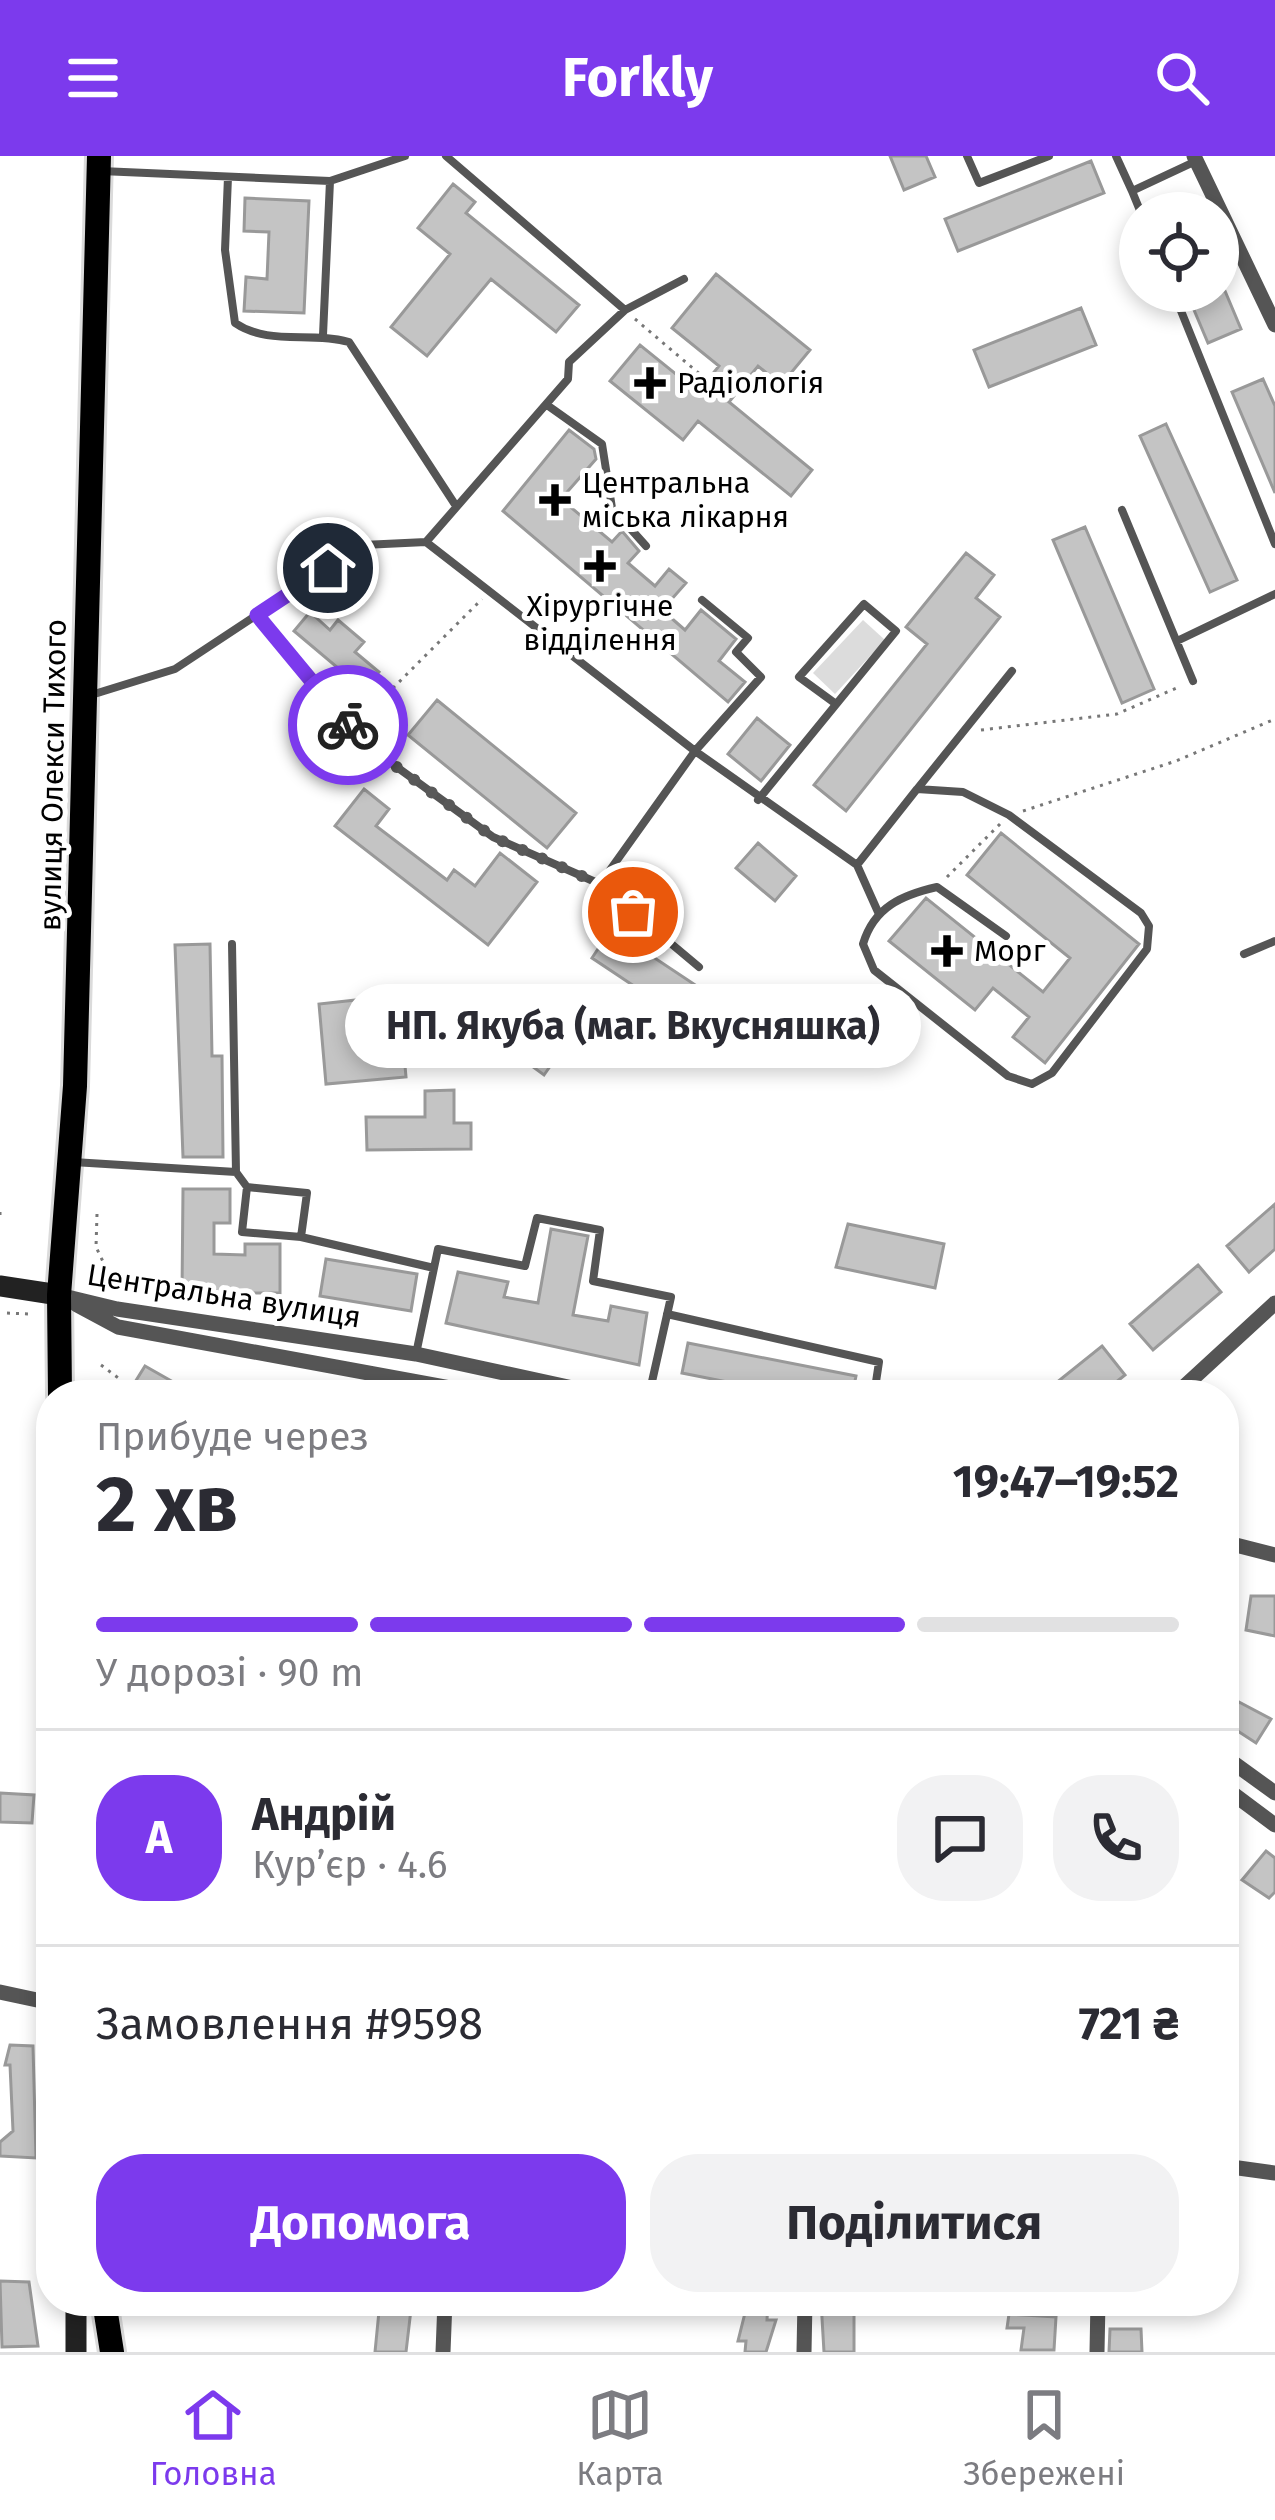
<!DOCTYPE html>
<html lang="uk">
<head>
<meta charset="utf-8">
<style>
	:root { --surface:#fff; --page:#f2f2f3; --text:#2b2b33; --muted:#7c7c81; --line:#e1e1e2; --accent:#7c3aed }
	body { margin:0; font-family:"Fira Sans",sans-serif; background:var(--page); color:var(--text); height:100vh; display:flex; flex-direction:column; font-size:45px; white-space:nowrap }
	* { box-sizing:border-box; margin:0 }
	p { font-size:39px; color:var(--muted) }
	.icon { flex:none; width:66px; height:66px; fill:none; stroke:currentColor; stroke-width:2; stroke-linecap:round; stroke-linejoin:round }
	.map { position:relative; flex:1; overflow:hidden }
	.sheet { position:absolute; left:36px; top:1224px; width:1203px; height:936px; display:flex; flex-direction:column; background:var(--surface); border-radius:48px; box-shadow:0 6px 18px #0003 }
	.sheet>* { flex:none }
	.buttons { position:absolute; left:1119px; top:36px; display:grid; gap:24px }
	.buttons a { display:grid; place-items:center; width:120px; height:120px; border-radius:50%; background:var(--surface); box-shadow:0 6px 18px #0003; font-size:60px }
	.pin { position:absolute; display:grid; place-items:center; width:102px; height:102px; color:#fff; margin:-51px; border:6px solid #fff; border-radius:50%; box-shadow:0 3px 12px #0007 }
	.courier { position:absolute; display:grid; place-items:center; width:120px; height:120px; margin:-60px; border:9px solid #7c3aed; border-radius:50%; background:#fff; color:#222; box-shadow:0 3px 15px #0007 }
	.bubble { position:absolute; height:84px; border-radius:42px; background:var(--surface); box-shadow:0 6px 18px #0003; font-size:39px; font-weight:700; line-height:84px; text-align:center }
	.headline em { font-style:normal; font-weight:700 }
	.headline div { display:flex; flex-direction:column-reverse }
	.headline { display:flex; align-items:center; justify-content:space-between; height:204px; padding:0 60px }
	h1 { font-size:78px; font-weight:700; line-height:90px }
	.bar { display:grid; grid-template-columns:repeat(4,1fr); gap:18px 12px; align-content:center; height:144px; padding:0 60px }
	.bar i { height:15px; border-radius:9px; background:var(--line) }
	.bar .on { background:var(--accent) }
	.bar p { grid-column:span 4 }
	.line { display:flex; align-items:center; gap:30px; padding:0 60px; border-top:3px solid var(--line) }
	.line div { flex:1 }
	.round { display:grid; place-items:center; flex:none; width:126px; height:126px; border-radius:48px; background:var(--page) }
	.action { display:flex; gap:24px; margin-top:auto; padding:24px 60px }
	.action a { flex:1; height:138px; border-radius:48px; background:var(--accent); color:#fff; font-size:48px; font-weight:700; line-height:138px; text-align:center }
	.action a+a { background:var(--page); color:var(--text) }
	header { display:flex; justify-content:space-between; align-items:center; height:156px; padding:0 60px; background:var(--accent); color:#fff; font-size:54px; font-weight:700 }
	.tab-bar { display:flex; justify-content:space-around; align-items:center; height:168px; border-top:3px solid var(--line); background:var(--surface); font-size:33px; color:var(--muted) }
	.tab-bar a { display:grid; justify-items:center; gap:6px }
	.tab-bar .on { color:var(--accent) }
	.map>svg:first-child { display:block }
	.green { fill:#dcdcdc }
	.building { fill:#c4c4c4; stroke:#999; stroke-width:3 }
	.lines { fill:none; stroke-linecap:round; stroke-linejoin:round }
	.primary-casing { stroke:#dbdbdb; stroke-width:30 }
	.path { stroke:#777; stroke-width:3; stroke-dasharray:3 6; stroke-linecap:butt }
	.lane { stroke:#555; stroke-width:8 }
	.street { stroke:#555; stroke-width:15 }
	.secondary { stroke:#222; stroke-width:21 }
	.primary { stroke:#000; stroke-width:24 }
	.done { stroke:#595959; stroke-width:12; stroke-dasharray:0 21.6 }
	.route { stroke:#7c3aed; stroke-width:15 }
	.poi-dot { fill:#000; stroke:#fff; stroke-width:4.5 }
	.labels { text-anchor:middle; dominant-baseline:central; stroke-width:10; stroke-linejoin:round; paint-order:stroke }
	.poi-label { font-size:30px; fill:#000; stroke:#fff; text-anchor:start }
	.street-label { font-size:30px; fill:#000; stroke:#fff }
</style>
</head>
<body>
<header><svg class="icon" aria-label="menu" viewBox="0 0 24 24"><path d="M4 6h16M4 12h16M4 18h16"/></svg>Forkly<svg class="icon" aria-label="search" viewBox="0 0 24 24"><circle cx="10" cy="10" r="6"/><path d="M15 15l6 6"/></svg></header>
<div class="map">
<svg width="1275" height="2196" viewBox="0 0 1275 2196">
	<rect width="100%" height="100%" fill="#fff"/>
	<!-- green -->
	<path class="green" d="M 863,464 L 885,484 L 835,538 L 813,517 Z"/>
	<!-- building -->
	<path class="building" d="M 890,0 L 926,0 L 935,21 L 904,34 Z
		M 1091,5 L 1104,37 L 958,95 L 945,63 Z
		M 453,28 L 475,46 L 466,57 L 579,149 L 556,176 L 491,123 L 427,200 L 391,171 L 450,98 L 418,72 Z
		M 245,42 L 309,45 L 304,157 L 244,155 L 246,121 L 267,123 L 269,76 L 244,75 Z
		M 716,118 L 810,194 L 781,229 L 758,210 L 729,246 L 812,314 L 791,340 L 698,265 L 683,284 L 610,225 L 640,189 L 698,236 L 719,210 L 672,172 Z
		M 1186,135 L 1225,135 L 1241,173 L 1208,187 Z
		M 1081,152 L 1096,189 L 989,231 L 974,194 Z
		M 1263,223 L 1275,250 L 1275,337 L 1232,236 Z
		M 1166,268 L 1237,424 L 1210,436 L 1140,280 Z
		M 569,274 L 594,293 L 596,303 L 561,343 L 612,386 L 622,375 L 639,395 L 628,407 L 655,430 L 669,413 L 686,427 L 662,454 L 685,474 L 701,454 L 736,483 L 719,505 L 745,526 L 728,546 L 503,355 Z
		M 1085,371 L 1154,533 L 1122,547 L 1053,384 Z
		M 966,397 L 994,419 L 976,442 L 1000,461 L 846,655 L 814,629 L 927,488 L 906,471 Z
		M 310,456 L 330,474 L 338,464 L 364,486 L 355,496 L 379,516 L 364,534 L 294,475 Z
		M 437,544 L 576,657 L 547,692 L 408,579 Z
		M 757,562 L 790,589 L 761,625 L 728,598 Z
		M 364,633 L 389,653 L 376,670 L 447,724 L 454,714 L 475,730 L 500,697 L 537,726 L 488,789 L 335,670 Z
		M 1001,677 L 1139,788 L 1045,907 L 1013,881 L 1029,861 L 993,832 L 975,854 L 889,785 L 926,742 L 1043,836 L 1070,802 L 967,719 Z
		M 758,687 L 796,720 L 775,745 L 736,712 Z
		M 611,773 L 742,860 L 730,876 L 685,846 L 676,858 L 592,802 Z
		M 210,788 L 212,900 L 222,900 L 223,1001 L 183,1001 L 175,789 Z
		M 565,834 L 591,852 L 544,919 L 518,900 Z
		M 356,844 L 358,869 L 401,865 L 406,921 L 326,928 L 319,848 Z
		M 454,934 L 454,967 L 471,967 L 471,993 L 367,994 L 366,961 L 425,961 L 425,935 Z
		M 183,1033 L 230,1033 L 230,1067 L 214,1067 L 214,1098 L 245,1099 L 245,1088 L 280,1088 L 280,1137 L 182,1137 Z
		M 1275,1048 L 1275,1093 L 1249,1116 L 1227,1090 Z
		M 848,1068 L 944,1088 L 935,1132 L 836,1111 Z
		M 551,1073 L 588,1080 L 573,1159 L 608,1165 L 611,1150 L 647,1157 L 639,1209 L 446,1167 L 458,1116 L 508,1126 L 504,1141 L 538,1147 Z
		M 326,1103 L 417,1118 L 411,1155 L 320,1140 Z
		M 1198,1109 L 1221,1136 L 1153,1194 L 1130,1168 Z
		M 688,1187 L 856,1220 L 852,1239 L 793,1239 L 682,1217 Z
		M 1102,1190 L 1125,1219 L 1100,1239 L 1041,1239 Z
		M 145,1210 L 196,1239 L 127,1239 Z
		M 1251,1440 L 1275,1440 L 1275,1480 L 1246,1474 Z
		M 1239,1546 L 1271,1563 L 1256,1587 L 1224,1566 Z
		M 0,1637 L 34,1639 L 32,1667 L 0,1666 Z
		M 1266,1695 L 1275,1702 L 1275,1736 L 1269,1742 L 1242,1724 Z
		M 10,1889 L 33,1890 L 36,2002 L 0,2000 L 0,1986 L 13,1975 L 10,1909 L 5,1909 Z
		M 0,2125 L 29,2126 L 38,2190 L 2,2191 Z
		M 380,2145 L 412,2145 L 406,2196 L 375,2196 Z
		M 748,2145 L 768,2145 L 767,2164 L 776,2164 L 766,2196 L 745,2196 L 746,2185 L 738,2185 Z
		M 821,2145 L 854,2145 L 854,2196 L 824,2196 Z
		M 1009,2158 L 1056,2161 L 1054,2194 L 1021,2194 L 1024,2172 L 1007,2172 Z
		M 1110,2173 L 1141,2173 L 1142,2196 L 1109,2196 Z"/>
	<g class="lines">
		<defs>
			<path id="primary" d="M 60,1239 L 59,1139 L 75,930 L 99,0
				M 104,2145 L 112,2196"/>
		</defs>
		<!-- primary casing -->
		<use href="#primary" class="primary-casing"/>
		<!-- path -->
		<path class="path" d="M 635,163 L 702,220
			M 361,564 L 482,443
			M 981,574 L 1117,558 L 1181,530
			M 1023,655 L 1176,605 L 1275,563
			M 947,721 L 1000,668
			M 0,1056 L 0,1062
			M 97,1058 L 96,1091 L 108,1116
			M 7,1157 L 28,1158
			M 101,1209 L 121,1224"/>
		<!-- lane -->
		<path class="lane" d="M 446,0 L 625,154
			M 967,0 L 979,27 L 1049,0
			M 1116,0 L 1132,35 L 1194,6
			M 101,15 L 330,25 L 405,0
			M 228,21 L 225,94 L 235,167 C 269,190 310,175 349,186 L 456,350
			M 1132,35 L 1141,57
			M 1173,135 L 1275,388
			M 323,179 L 330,25
			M 547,249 L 602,288 L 612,352 L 646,390
			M 1122,354 L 1193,525
			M 426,386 L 568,223 L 569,206 L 625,154 L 684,123
			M 702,444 L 748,482 L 736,496 L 761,521 L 695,595 L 857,709 L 878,756
			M 258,459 L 361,585 L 493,681 L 600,728 L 699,811
			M 1177,485 L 1275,438
			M 91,539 L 175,513 L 363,389 L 426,386 L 695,595 L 600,728
			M 918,632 L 1012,515
			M 758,644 L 896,475 L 864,448 L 799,521 L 836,548
			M 857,709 L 917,633 L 963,636 L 1009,659 L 1141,757 L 1149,770 L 1147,793 L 1052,917 L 1032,928 L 1008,920 L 874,814 L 863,788 C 874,751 902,739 937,731 L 1006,780
			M 232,788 L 236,1016
			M 1244,798 L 1275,785
			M 73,1006 L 236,1016 L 247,1031 L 307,1037 L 301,1081
			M 247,1031 L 242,1076 L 301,1081 L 434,1112 L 438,1093 L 525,1110 L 537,1062 L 600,1074 L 593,1125 L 671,1141 L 649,1239
			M 667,1158 L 879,1206 L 874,1239
			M 416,1198 L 434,1112"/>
		<!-- street -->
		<path class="street" d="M 1194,0 L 1275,169
			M 59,1139 L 117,1153 L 416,1198 L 605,1239
			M 77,1149 L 118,1171 L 488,1239
			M 1175,1239 L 1275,1147
			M 1224,1386 L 1275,1399
			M 1224,1600 L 1275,1637
			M 1224,1631 L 1275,1669
			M 0,1836 L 51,1847
			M 1224,2010 L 1275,2017
			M 443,2196 L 445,2145
			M 804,2196 L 805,2145
			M 1097,2196 L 1098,2145"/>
		<!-- secondary -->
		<path class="secondary" d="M 0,1130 L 59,1139
			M 76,2145 L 76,2196"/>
		<!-- primary -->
		<use href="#primary" class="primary"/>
	</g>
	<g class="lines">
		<!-- done -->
		<path class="done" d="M 348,569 L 361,585 L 493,681 L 600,728 L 633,756"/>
		<!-- route -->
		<path class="route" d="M 328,412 L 257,459 L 348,569"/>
	</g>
	<!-- markers -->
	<g class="poi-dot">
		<path d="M644 209h12v12h12v12h-12v12h-12v-12h-12v-12h12z"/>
		<path d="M549 326h12v12h12v12h-12v12h-12v-12h-12v-12h12z"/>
		<path d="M594 392h12v12h12v12h-12v12h-12v-12h-12v-12h12z"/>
		<path d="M941 777h12v12h12v12h-12v12h-12v-12h-12v-12h12z"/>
	</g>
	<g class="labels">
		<!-- poi labels -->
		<g class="poi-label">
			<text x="677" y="227">Радіологія</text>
			<text x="582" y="327">Центральна<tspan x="582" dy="34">міська лікарня</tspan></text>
			<text x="600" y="450" text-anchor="middle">Хірургічне<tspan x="600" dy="34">відділення</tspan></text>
			<text x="974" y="795">Морг</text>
		</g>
		<!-- street labels -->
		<g class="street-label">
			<text transform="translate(53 619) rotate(-89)">вулиця Олекси Тихого</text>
			<text transform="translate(224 1140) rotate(9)">Центральна вулиця</text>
		</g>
	</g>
</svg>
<div class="buttons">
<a><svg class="icon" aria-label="locate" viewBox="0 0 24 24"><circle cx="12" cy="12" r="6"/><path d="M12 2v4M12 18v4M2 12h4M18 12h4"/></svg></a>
</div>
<div class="pin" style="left:633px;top:756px;background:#ea580c"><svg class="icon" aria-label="bag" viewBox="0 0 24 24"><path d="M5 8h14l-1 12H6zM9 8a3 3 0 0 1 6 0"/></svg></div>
<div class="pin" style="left:328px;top:412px;background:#1f2937"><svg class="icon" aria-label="home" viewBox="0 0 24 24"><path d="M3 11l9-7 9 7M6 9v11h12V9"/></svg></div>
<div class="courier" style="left:348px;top:569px"><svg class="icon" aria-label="bike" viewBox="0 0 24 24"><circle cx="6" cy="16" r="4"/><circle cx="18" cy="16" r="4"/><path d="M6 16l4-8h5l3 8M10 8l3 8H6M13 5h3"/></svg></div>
<div class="bubble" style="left:345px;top:828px;width:576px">НП. Якуба (маг. Вкусняшка)</div>
<section class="sheet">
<div class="headline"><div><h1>2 хв</h1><p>Прибуде через</p></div><em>19:47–19:52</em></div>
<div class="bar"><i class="on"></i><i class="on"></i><i class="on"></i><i></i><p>У дорозі · 90 m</p></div>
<div class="line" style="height:216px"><b class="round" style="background:var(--accent);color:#fff">А</b><div><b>Андрій</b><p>Кур’єр · 4.6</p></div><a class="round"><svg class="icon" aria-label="chat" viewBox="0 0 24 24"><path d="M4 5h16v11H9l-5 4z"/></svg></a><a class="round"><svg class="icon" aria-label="phone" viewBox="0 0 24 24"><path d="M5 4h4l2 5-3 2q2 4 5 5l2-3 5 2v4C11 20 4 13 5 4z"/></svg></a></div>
<div class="line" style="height:156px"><div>Замовлення #9598</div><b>721 ₴</b></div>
<div class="action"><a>Допомога</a><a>Поділитися</a></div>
</section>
</div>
<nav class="tab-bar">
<a class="on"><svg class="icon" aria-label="home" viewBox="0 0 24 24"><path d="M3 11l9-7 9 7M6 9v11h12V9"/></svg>Головна</a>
<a><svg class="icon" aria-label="map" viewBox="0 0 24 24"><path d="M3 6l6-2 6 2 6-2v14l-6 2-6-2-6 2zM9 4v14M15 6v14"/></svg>Карта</a>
<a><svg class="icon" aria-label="saved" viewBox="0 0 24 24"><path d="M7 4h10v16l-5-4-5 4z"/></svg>Збережені</a>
</nav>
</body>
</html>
